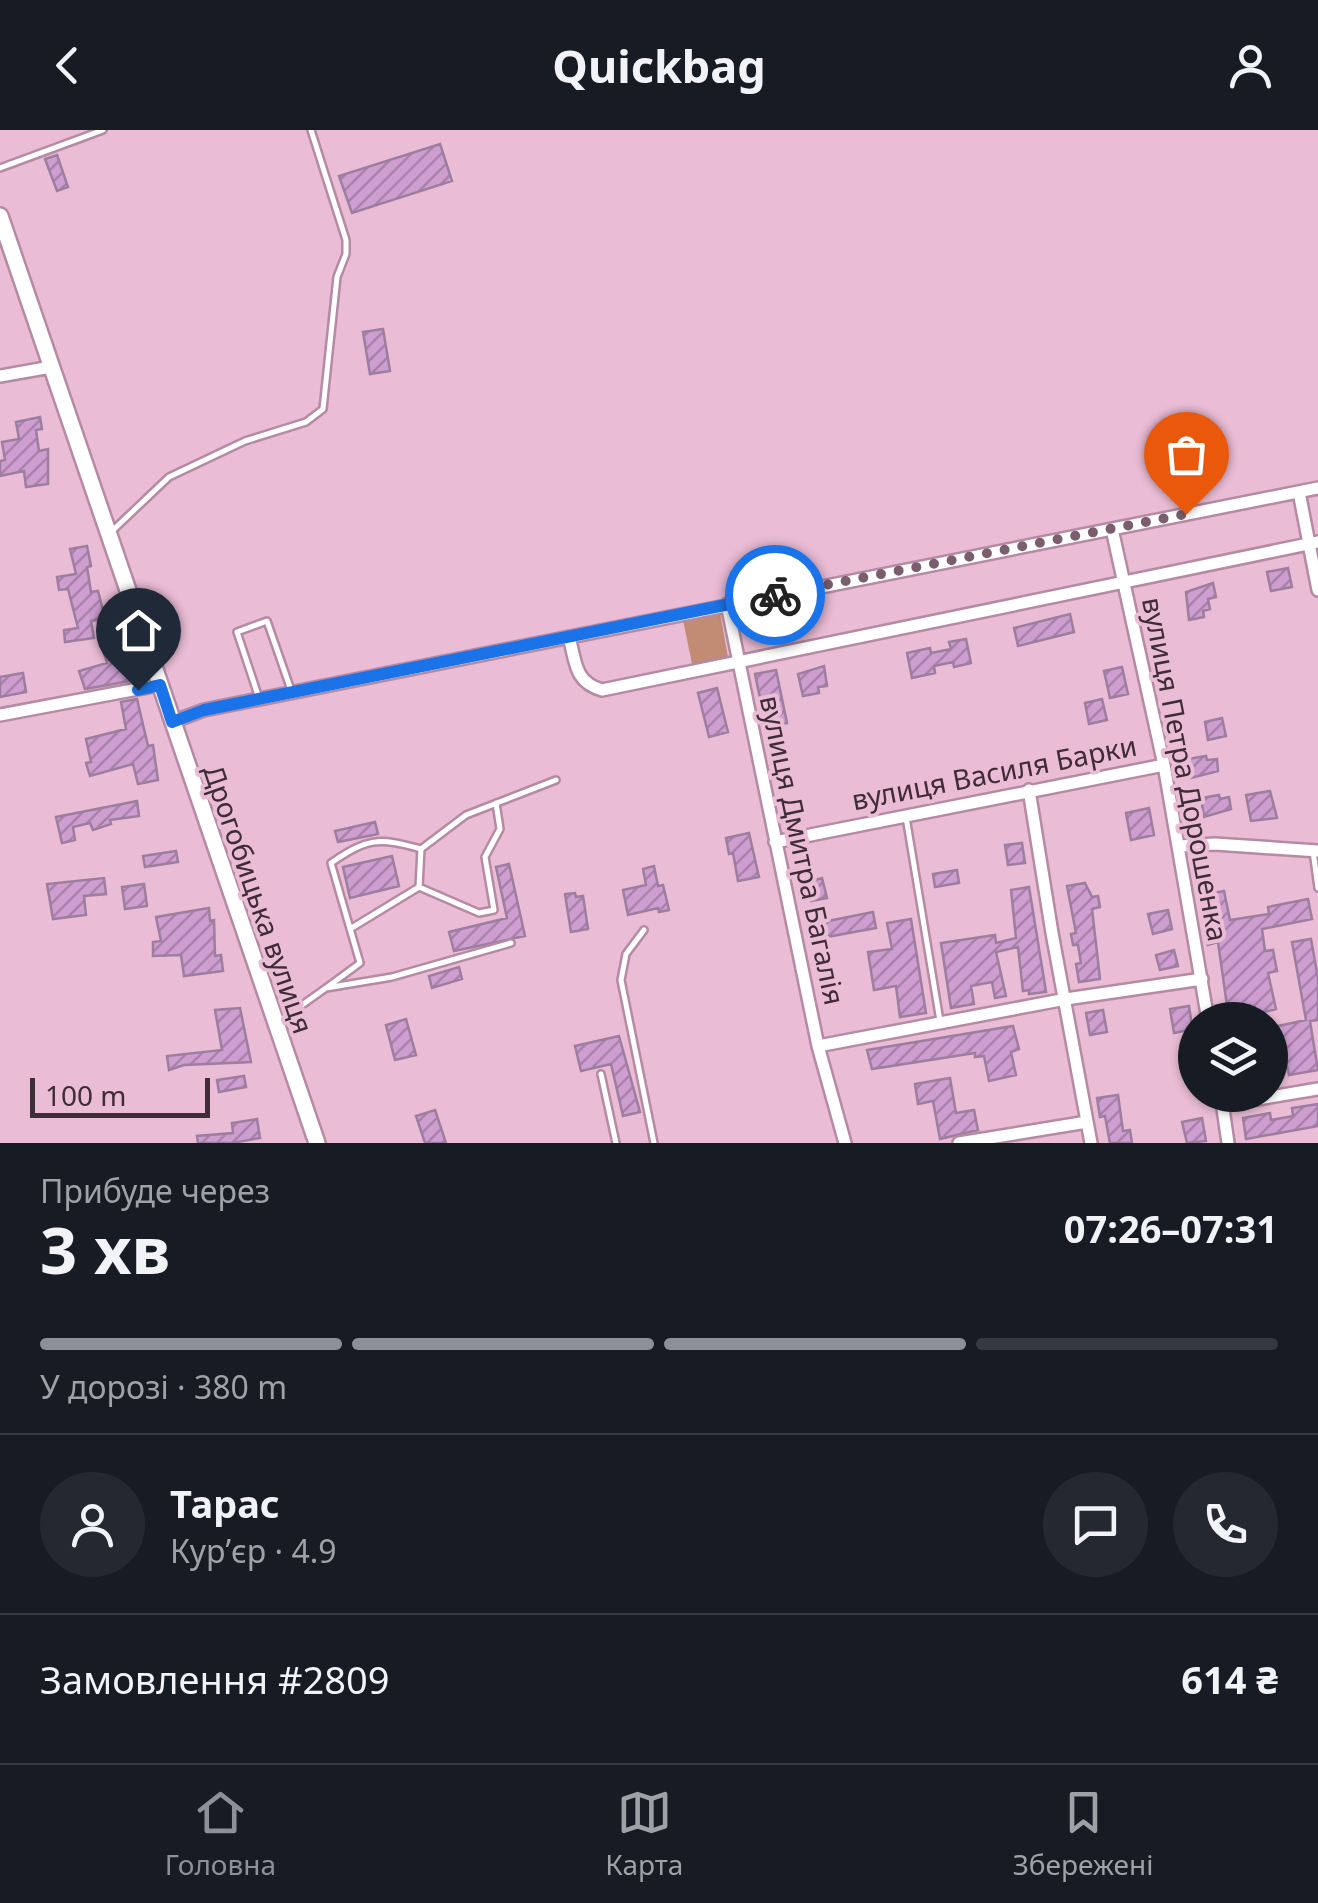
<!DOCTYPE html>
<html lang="uk">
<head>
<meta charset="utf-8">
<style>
	:root { --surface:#171b24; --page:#242831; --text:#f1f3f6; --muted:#9ea1a6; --line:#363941; --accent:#8c9099 }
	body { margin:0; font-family:"Noto Sans",sans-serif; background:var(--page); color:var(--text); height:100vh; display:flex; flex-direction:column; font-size:38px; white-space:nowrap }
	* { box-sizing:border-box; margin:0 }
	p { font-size:32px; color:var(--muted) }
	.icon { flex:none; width:55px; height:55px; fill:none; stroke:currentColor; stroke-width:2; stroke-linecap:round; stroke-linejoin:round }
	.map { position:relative; height:1013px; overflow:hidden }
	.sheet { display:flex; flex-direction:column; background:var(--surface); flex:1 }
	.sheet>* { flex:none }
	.controls { position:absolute; left:1178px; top:872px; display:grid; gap:20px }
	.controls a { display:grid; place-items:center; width:110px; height:110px; border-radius:50%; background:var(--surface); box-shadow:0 2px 8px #0004; font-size:50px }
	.scale { position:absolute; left:30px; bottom:25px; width:180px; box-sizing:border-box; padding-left:10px; border:5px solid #3e2c36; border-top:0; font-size:28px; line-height:35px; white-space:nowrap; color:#3e2c36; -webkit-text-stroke:8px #eabcd5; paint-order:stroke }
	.pin { position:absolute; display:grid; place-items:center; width:85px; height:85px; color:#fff; margin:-102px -42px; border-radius:50% 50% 50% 0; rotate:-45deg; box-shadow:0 0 10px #0007 }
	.pin .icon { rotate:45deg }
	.courier { position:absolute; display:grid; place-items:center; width:100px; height:100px; margin:-50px; border:8px solid #1a73e8; border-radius:50%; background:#fff; color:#222; box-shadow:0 2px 12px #0007 }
	.headline em { font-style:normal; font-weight:700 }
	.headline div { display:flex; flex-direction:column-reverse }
	.headline { display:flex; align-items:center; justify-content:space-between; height:170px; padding:0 40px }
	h1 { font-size:65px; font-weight:700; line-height:75px }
	.bar { display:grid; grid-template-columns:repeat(4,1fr); gap:15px 10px; align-content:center; height:120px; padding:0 40px }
	.bar i { height:12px; border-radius:8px; background:var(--line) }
	.bar .current { background:var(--accent) }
	.bar p { grid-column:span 4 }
	.line { display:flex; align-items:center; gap:25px; padding:0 40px; border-top:2px solid var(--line) }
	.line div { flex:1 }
	.round { display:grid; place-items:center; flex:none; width:105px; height:105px; border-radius:52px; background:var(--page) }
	header { display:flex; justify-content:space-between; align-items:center; height:130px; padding:0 40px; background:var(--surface); font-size:45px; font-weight:700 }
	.menu { display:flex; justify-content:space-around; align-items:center; height:140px; border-top:2px solid var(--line); background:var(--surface); font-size:28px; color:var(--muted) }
	.menu a { display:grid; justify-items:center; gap:5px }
	.menu .current { color:var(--accent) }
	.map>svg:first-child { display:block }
	.park { fill:#c28b73 }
	.building { fill:url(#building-hatch); stroke:#9d7e9f; stroke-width:2.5 }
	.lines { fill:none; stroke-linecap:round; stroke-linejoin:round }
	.service-casing { stroke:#b58aa2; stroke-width:10 }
	.minor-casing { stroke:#b58aa2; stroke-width:16 }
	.secondary-casing { stroke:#b58aa2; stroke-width:20 }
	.service { stroke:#fff; stroke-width:5 }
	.minor { stroke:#fff; stroke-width:11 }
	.secondary { stroke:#fff; stroke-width:15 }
	.done { stroke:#7a5e6e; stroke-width:10; stroke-dasharray:0 18 }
	.route { stroke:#1a73e8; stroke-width:12 }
	.labels { text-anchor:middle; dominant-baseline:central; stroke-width:8; stroke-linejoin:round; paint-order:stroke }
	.street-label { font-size:28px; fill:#3e2c36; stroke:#eabcd5 }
</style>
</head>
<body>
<header><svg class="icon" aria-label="back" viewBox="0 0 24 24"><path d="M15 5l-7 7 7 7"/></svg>Quickbag<svg class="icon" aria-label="person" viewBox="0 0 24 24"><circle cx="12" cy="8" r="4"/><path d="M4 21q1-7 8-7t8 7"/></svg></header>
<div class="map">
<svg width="1318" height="1013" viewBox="0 0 1318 1013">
	<defs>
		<pattern id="building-hatch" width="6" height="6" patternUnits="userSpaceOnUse" patternTransform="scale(2.5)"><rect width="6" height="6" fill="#ce9ed1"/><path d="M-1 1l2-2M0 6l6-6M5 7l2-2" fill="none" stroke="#a981aa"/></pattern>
	</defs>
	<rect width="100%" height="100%" fill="#eabcd5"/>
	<!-- park -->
	<path class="park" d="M 720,483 L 728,527 L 692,534 L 683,490 Z"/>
	<!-- building -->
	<path class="building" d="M 440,14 L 452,51 L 352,83 L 339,46 Z
		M 57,25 L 68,57 L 57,61 L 45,29 Z
		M 383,199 L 390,241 L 370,244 L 363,202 Z
		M 40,287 L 42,299 L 36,300 L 39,321 L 48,319 L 48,354 L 26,357 L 24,341 L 0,346 L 0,331 L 5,330 L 2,312 L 19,309 L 16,292 Z
		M 87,416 L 91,436 L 87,437 L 91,462 L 98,461 L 105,488 L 91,491 L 94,508 L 65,512 L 64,500 L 78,498 L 68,459 L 59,460 L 57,447 L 76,444 L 70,419 Z
		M 1288,438 L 1292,457 L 1271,461 L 1267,442 Z
		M 1213,453 L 1216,467 L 1208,469 L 1210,479 L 1203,481 L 1204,487 L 1189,490 L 1186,462 Z
		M 1070,484 L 1074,502 L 1018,516 L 1014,498 Z
		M 118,509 L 130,551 L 85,559 L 79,541 L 107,533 L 101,513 Z
		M 966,509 L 971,533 L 954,537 L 953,532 L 934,536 L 935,543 L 912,548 L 907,523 L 930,518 L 931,523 L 951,519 L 949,512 Z
		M 824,536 L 827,556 L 818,557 L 819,563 L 803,566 L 798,544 Z
		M 1122,537 L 1128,564 L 1110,568 L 1104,541 Z
		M 776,540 L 787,593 L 766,597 L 755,544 Z
		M 23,543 L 26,562 L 0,567 L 0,547 Z
		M 717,558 L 728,602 L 709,607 L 698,563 Z
		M 137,569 L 148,616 L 153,615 L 158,650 L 138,654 L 133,634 L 90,646 L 86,633 L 91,632 L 86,609 L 126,599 L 121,572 Z
		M 1102,569 L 1107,590 L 1089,594 L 1085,573 Z
		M 1222,588 L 1226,606 L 1208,610 L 1205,592 Z
		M 1206,626 L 1207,630 L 1217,629 L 1218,641 L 1191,648 L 1188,629 Z
		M 1270,661 L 1277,688 L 1251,691 L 1246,665 Z
		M 1219,665 L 1220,669 L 1229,667 L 1231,679 L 1204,687 L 1201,668 Z
		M 137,671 L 139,686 L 110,690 L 111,694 L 93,700 L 90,693 L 73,697 L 75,710 L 62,713 L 56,687 Z
		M 1149,678 L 1154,705 L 1131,710 L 1126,683 Z
		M 375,692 L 378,704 L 338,712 L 335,701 Z
		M 749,703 L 759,747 L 738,751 L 733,723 L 729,724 L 726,708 Z
		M 1022,713 L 1025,733 L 1008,735 L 1005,715 Z
		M 176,721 L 178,732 L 145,737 L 143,726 Z
		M 392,726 L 399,756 L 350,768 L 343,737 Z
		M 509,734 L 525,806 L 454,821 L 449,802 L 507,788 L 496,737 Z
		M 654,736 L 658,756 L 663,755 L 669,780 L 659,782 L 658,778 L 628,785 L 623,760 L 646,755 L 643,739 Z
		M 957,740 L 959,753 L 935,757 L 933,744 Z
		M 104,748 L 106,764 L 84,766 L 86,785 L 53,789 L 47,754 Z
		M 822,748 L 827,768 L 811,771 L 807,752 Z
		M 1085,753 L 1092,767 L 1098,766 L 1100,777 L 1092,779 L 1100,849 L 1079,852 L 1076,834 L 1081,833 L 1078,815 L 1073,815 L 1071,804 L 1076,803 L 1067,756 Z
		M 144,754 L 147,776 L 125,779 L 122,757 Z
		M 1029,757 L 1046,862 L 1029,864 L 1029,860 L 1023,861 L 1018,817 L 996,822 L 1006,866 L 995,868 L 992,852 L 971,856 L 974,874 L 951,878 L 941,813 L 995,805 L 996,813 L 1016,808 L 1011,760 Z
		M 1224,761 L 1230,790 L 1269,784 L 1268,777 L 1308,769 L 1312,789 L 1262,799 L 1265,821 L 1273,820 L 1277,841 L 1268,843 L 1276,879 L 1250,886 L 1251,890 L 1229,890 L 1218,812 L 1208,815 L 1205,801 L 1214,799 L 1207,764 Z
		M 575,763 L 576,767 L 583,766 L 588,799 L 571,802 L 565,764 Z
		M 209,778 L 210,791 L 214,790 L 215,826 L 221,825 L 223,841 L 184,846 L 181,825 L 153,826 L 153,812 L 161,811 L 156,787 Z
		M 1168,780 L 1172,799 L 1153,804 L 1148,784 Z
		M 873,782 L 876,798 L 816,809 L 813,794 Z
		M 911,789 L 926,883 L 900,887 L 896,856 L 874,860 L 868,822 L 892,819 L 887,793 Z
		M 1311,809 L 1318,848 L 1318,890 L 1310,891 L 1318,940 L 1289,945 L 1278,896 L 1306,890 L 1292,812 Z
		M 1174,820 L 1178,836 L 1160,840 L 1156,825 Z
		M 459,837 L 462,849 L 432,858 L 429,846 Z
		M 1189,876 L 1192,896 L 1188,897 L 1189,900 L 1174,903 L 1170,879 Z
		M 240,878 L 251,932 L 184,935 L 169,940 L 167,926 L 222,920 L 215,880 Z
		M 1103,880 L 1107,902 L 1090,905 L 1086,883 Z
		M 406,889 L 416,925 L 395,930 L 386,895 Z
		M 1013,896 L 1019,919 L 1011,922 L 1016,945 L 989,951 L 984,926 L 975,927 L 975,923 L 872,939 L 867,920 Z
		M 619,906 L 640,982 L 623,986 L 611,934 L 581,941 L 575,916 Z
		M 244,946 L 246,957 L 219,962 L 217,950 Z
		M 950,948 L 956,983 L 974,980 L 978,1000 L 940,1009 L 933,971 L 918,974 L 915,954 Z
		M 1118,965 L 1123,1001 L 1130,1000 L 1132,1013 L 1110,1013 L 1105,986 L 1100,987 L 1097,968 Z
		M 1318,974 L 1318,996 L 1246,1009 L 1243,988 L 1270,983 L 1271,990 L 1293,986 L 1292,978 Z
		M 435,980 L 446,1013 L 425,1013 L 416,986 Z
		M 1202,988 L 1206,1011 L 1187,1013 L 1182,992 Z
		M 257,989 L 260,1008 L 232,1013 L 198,1013 L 197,1006 L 233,1003 L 232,993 Z"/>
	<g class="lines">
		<defs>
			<path id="service" d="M 0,38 L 103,0
				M 110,403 L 169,347 L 245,311 L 306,292 L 323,279 L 337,147 L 346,124 L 346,110 L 311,0
				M 259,568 L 237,502 L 267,491 L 291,560
				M 906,687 L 940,891
				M 1313,721 L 1318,758
				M 419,757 L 479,783 L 494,780 L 485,727 L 500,699 L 496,673
				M 350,799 L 419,757 L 421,719
				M 644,800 L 626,824 L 621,850 L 654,1013
				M 326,858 L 360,833 L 331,733 C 368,708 378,707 421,719 L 466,685 L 556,650
				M 278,892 L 326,858 L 392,847 L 511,813
				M 601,944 L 616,1013"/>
			<path id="minor" d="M 0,246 L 51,237
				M 1299,362 L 1318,460
				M 1112,399 L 1164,635 L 1208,890
				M 727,474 L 818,916 L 845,1013
				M 569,507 C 576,532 574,552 602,560 L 1318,412
				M 0,585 L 159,555
				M 172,592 L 204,580 L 1318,358
				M 1029,660 L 1052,803 L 1091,1013
				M 775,712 L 1164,635
				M 1179,716 L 1215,714 L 1318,721
				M 818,916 L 1066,869 L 1202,849
				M 1221,965 L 1228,1013
				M 1222,975 L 1318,959
				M 959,1013 L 1087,992"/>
			<path id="secondary" d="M 0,86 L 317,1013"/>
		</defs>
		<!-- service casing -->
		<use href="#service" class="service-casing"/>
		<!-- minor casing -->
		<use href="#minor" class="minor-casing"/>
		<!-- secondary casing -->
		<use href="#secondary" class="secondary-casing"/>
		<!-- service -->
		<use href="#service" class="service"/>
		<!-- minor -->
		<use href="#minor" class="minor"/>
		<!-- secondary -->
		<use href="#secondary" class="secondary"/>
	</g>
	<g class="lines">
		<!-- done -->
		<path class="done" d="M 775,465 L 1186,384"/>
		<!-- route -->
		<path class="route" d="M 138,560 L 160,555 L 172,592 L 204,580 L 775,465"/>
	</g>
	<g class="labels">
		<!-- street labels -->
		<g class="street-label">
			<text transform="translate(1186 639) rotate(79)">вулиця Петра Дорошенка</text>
			<text transform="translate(994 642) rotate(-11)">вулиця Василя Барки</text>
			<text transform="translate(803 720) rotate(78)">вулиця Дмитра Багалія</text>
			<text transform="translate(259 769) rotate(71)">Дрогобицька вулиця</text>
		</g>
	</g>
</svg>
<div class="controls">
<a><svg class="icon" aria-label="layers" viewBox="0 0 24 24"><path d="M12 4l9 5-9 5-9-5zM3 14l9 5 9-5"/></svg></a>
</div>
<div class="scale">100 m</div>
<div class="pin" style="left:1186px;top:384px;background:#ea580c"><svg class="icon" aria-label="bag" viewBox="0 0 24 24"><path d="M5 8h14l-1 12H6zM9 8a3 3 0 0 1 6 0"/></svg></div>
<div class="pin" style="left:138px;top:560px;background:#1f2937"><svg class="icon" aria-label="home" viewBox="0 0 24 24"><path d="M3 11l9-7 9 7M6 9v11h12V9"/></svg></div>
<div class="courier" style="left:775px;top:465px"><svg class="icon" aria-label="bike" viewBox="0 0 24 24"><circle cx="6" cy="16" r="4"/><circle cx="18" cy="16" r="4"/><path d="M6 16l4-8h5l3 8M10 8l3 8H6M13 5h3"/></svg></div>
</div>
<section class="sheet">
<div class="headline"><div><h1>3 хв</h1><p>Прибуде через</p></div><em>07:26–07:31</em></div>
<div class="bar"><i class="current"></i><i class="current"></i><i class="current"></i><i></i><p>У дорозі · 380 m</p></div>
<div class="line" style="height:180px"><a class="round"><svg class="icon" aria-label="person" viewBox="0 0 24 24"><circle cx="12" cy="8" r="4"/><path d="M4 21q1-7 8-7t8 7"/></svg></a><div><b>Тарас</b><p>Кур’єр · 4.9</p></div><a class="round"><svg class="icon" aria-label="chat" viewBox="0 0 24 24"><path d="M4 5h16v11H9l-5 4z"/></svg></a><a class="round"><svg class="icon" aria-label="phone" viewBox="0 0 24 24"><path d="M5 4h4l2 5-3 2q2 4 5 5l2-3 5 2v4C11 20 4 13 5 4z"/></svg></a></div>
<div class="line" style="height:130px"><div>Замовлення #2809</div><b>614 ₴</b></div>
</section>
<nav class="menu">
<a class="current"><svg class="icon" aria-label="home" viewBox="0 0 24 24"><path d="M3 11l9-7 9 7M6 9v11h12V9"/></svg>Головна</a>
<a><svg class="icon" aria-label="map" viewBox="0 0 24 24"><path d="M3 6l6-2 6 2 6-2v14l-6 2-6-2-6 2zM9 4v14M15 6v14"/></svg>Карта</a>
<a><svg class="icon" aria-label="saved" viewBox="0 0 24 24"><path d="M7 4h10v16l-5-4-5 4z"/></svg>Збережені</a>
</nav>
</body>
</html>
